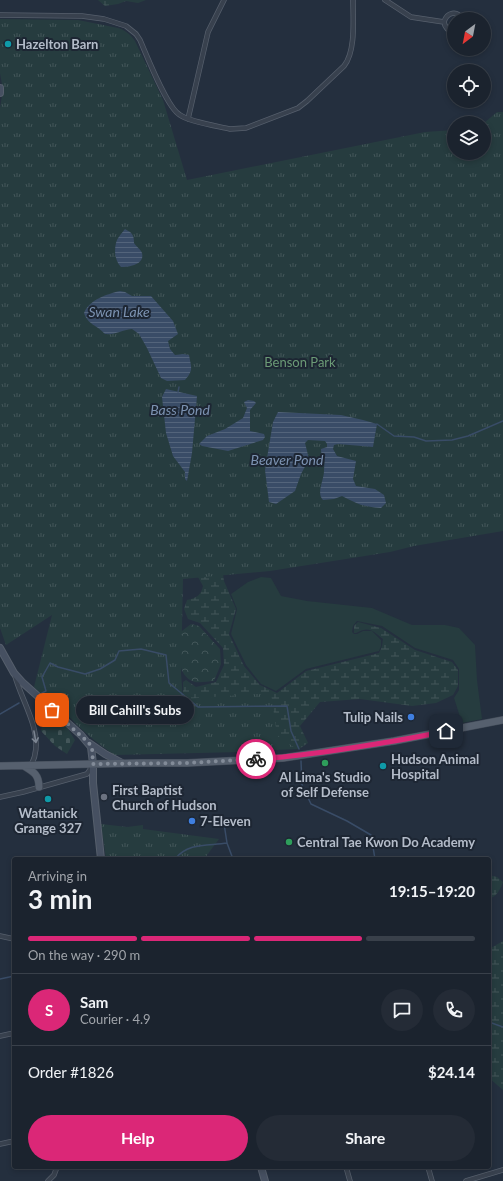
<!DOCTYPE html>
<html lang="en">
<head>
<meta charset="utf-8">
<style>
	:root { --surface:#1b232e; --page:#242b36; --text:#f1f3f6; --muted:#a0a4aa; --line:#39404a; --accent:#db2777 }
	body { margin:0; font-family:Lato,sans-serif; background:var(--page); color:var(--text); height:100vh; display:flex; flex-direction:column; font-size:15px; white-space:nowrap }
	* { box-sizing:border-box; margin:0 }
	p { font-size:13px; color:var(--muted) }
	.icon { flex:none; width:22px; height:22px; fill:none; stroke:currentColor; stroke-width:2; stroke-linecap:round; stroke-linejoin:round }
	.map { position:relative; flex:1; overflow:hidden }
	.panel { position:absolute; left:12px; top:857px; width:479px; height:312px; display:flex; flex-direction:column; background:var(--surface); border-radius:4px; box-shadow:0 2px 6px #0003,0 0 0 1px var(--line) }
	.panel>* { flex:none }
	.needle { width:26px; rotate:212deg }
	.buttons { position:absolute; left:447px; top:12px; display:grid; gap:8px }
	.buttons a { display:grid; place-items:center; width:44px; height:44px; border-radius:50%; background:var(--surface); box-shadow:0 2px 6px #0003,0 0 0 1px var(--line); font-size:20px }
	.pin { position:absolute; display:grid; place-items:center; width:34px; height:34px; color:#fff; margin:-17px; border-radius:8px; box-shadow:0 2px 6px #0006 }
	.courier { position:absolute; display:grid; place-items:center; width:40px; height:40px; margin:-20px; border:3px solid #db2777; border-radius:50%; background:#fff; color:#222; box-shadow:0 1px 5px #0007 }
	.bubble { position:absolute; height:28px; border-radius:14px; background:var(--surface); box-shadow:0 2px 6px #0003,0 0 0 1px var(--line); font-size:13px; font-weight:700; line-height:28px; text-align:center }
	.overview em { font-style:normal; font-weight:700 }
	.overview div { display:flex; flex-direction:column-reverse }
	.overview { display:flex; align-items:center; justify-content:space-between; height:68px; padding:0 16px }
	h1 { font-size:26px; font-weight:700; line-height:30px }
	.bar { display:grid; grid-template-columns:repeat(4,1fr); gap:6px 4px; align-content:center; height:48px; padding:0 16px }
	.bar i { height:5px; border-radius:3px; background:var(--line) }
	.bar .on { background:var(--accent) }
	.bar p { grid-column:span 4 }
	.line { display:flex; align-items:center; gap:10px; padding:0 16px; border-top:1px solid var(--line) }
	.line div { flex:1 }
	.round { display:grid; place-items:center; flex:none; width:42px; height:42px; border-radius:21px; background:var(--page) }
	.button { display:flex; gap:8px; margin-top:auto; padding:8px 16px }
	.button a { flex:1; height:46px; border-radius:24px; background:var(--accent); color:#fff; font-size:16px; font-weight:700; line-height:46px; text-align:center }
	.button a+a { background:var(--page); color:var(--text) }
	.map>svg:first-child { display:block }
	.grass { fill:#263c3f }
	.forest { fill:url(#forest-crowns) }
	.wetland { fill:url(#wetland-marsh) }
	.cemetery { fill:url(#cemetery-stones) }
	.park { fill:url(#park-tufts) }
	.water { fill:url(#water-rules) }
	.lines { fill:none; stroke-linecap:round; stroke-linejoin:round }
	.stream { stroke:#394c67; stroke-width:1.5 }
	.street-casing { stroke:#565f6c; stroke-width:5.5 }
	.secondary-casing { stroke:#565f6c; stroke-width:8 }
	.primary-casing { stroke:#414a57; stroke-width:8 }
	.street { stroke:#38414e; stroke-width:4 }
	.secondary { stroke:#465061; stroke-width:6 }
	.primary { stroke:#56606e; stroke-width:7 }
	.oneway { stroke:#7c8592 }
	.done { stroke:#828b98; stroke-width:4; stroke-dasharray:0 7.2 }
	.route { stroke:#db2777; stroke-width:5 }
	.culture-dot { fill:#0f9aa8; stroke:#1d2633; stroke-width:1.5 }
	.shop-dot { fill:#3f7fe0; stroke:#1d2633; stroke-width:1.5 }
	.leisure-dot { fill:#2e9e5b; stroke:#1d2633; stroke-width:1.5 }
	.worship-dot { fill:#6b7280; stroke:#1d2633; stroke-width:1.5 }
	.labels { text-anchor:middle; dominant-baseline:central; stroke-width:4; stroke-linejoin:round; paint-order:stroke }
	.poi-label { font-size:13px; font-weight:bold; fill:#b4bcc9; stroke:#1d2633; text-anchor:start }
	.park-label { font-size:13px; fill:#6b9a76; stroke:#1d2633 }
	.water-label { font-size:14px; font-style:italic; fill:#7c92b1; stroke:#1d2633 }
</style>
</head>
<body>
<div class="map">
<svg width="503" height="1181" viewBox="0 0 503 1181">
	<defs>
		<pattern id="forest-crowns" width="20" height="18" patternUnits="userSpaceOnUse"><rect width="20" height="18" fill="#263c3f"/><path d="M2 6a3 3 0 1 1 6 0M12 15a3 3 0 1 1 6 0" fill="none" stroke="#435659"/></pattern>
		<pattern id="wetland-marsh" width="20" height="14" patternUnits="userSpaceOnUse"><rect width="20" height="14" fill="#263c3f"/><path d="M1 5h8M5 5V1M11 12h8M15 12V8" fill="none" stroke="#435659"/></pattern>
		<pattern id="cemetery-stones" width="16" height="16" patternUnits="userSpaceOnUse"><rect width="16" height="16" fill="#263c3f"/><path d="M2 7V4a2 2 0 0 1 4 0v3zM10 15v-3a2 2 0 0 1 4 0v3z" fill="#435659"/></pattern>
		<pattern id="park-tufts" width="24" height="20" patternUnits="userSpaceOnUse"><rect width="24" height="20" fill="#263c3f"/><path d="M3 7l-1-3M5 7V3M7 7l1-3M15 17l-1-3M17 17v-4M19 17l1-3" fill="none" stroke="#435659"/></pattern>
		<pattern id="water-rules" width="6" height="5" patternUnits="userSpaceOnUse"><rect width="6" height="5" fill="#394c67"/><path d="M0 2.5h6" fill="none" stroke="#53647b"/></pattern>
	</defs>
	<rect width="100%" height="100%" fill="#242f3e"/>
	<!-- grass -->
	<path class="grass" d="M 261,577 L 271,578 L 281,596 L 307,601 L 372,608 L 412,625 L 445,625 L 459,628 L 475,645 L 477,680 L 482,719 L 462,723 L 454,698 L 459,690 L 459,669 L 453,660 L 415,648 L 382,626 L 357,621 L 353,626 L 352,632 L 354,634 L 357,634 L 363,631 L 372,631 L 381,640 L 381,646 L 379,651 L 306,669 L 276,691 L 261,684 L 246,665 L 231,634 L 237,609 L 231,594 L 248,582 Z"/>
	<!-- forest -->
	<path class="forest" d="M 191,624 L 199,626 L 220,649 L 221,664 L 214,681 C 209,681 200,683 195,682 C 176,677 179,650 178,634 Z"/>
	<!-- wetland -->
	<path class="wetland" d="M 98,0 L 146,0 L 138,3 L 126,1 L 118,4 L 105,6 Z
		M 220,556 L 224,581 L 236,609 L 229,634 L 244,666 L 260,685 L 277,693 L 306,671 L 379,653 L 382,646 L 383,639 C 372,630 369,626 356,633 L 354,633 L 354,626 L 358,622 L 381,628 L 415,650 L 452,662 L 458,670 L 458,686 L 453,695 L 436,703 L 412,706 L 360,699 L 320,702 L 300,726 L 308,743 L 299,749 L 220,752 L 183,705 L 183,682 L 186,680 L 196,687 L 216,682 L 224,665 L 223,648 L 200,623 L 188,619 L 184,609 L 187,600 C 197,598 201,595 203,586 L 193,568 Z
		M 489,875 L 497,877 L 503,882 C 500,890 497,896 489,899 Z
		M 503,941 L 503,1090 L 489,1078 L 489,949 Z"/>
	<!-- cemetery -->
	<path class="cemetery" d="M 45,711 L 65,724 L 75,740 L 67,754 L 55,746 L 41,731 Z"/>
	<!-- park -->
	<path class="park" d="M 0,19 L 78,20 L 118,28 C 125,30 130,34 135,41 L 163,100 L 187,180 L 425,132 L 454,130 L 454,153 L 484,153 L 484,123 L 497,112 L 503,112 L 503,531 L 414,546 L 390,552 L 270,571 L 183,579 L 181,674 L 183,699 L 271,693 L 277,735 L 295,748 L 240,752 L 114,755 L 94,740 L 77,725 L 66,713 L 53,706 L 34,687 L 52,615 L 6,645 L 0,628 L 0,108 L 3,90 L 0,73 Z
		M 101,824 L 127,827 L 143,825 L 143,829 L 219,839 L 204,859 L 106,859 Z"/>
	<!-- water -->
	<path class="water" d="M 125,229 C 132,233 134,234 134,243 C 136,246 141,250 142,253 C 145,265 128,267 121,267 C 115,261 114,251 116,243 C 117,238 122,233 125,229 Z
		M 120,291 L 125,292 L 132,296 L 151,296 L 173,321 L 178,334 L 168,341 L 170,349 L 175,355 L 183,354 L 189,355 C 191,367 194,370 185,380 L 167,381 L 161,378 L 147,348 L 139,334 L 132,329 C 121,330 116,335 105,334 C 97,325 88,325 84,313 C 89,300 107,294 120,291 Z
		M 166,389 L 197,396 L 192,453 L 187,481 L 185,479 L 185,472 L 173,456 L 166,433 L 162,397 Z
		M 248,400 L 254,401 L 256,403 L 250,410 L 250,431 L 264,434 L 265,437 L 263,440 L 228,451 L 202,446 L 199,444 L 207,436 L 225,429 L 243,418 L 247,408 L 244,402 Z
		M 278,412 L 341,415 L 363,420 L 377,424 L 373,447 L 338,444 L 334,445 L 333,449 L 337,456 L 356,461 L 353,479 L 356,486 L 375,489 L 384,495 L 386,503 L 381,508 C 364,507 357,504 342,496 L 334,499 L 323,500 C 316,493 324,480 324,471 C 324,468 325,461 324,458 C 322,454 321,454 321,449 L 327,447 L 327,444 L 325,441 L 308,440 L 305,443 L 309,459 L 301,474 L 295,491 L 276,504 L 269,502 L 265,470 L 273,422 Z"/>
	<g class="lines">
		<!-- stream -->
		<path class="stream" d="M 178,392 L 179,387
			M 377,424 L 394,436 L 414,437 L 426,441 L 452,440 L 468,436 L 503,421
			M 42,693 L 46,691 L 42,677 L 50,663 L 58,667 L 85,674 L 100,669 L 115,660 L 119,651 L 141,649 L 166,655 L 169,683 L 198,707 L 287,706 L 291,731 L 299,749
			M 0,714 L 19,703
			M 301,761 L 302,785 L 311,804 L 347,821 L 371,835 L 375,859
			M 223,817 L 227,843 L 233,859
			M 175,859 C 188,842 209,846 227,843
			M 0,979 L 14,976
			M 489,1022 L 503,1027"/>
		<defs>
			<path id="street" d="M 385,0 L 411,17 L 444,22
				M 0,15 L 82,16 L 104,19 L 126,26 L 136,34 L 140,40 C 147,56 167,108 180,115 C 190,122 217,126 230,129 L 246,128 L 298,108 L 307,101 L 344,66 C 356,51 353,19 353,0
				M 454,32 C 448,31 445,28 444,22 C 447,12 457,10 462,19
				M 188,119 L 208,32 L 224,0
				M 15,676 C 21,699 41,729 35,754 C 35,758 32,762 31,766
				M 0,797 L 23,792 L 87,774 L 93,765
				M 0,936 L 14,939
				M 0,1036 L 14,1033
				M 0,1144 L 14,1141
				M 346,1167 L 350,1181
				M 428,1167 L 432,1181
				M 48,1181 L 54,1175 L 57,1167
				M 466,1181 L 503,1170"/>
			<path id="secondary" d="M 0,88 L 0,93
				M 0,648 L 14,673 L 22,682 L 81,735 L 91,747 L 93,764 L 93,783 L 101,859
				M 89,743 L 105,754 L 122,763
				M 261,1167 L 265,1181"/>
			<path id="primary" d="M 0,766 L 140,763 L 187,763 L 283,758 L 394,741 L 503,720
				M 24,766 C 34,772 39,775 39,787"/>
		</defs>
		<!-- street casing -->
		<use href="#street" class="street-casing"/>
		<!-- secondary casing -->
		<use href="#secondary" class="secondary-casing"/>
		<!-- primary casing -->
		<use href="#primary" class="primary-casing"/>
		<!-- street -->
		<use href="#street" class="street"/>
		<!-- secondary -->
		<use href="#secondary" class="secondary"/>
		<!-- primary -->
		<use href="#primary" class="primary"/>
	</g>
	<!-- one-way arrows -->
	<defs><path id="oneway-shaft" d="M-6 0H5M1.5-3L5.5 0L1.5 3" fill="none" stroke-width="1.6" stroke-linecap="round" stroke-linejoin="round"/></defs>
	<use class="oneway" href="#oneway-shaft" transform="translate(35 737) rotate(80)"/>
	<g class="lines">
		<!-- done -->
		<path class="done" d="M 52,710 L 88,742 L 92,747 L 93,764 L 187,763 L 256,759"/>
		<!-- route -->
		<path class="route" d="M 256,759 C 279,758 301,755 324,752 C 365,746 406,740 446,731"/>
	</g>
	<!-- markers -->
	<g class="culture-dot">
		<circle cx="8" cy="44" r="4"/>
		<circle cx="383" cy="766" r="4"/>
		<circle cx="48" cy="799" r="4"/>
	</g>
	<g class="shop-dot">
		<circle cx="411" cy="717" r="4"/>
		<circle cx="192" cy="821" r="4"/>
	</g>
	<g class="leisure-dot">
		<circle cx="325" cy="763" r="4"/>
		<circle cx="289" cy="842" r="4"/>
	</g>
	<circle class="worship-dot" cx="104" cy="797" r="4"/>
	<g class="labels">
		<!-- poi labels -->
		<g class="poi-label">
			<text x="16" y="44">Hazelton Barn</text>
			<text x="403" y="717" text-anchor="end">Tulip Nails</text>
			<text x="391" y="759">Hudson Animal<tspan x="391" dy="15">Hospital</tspan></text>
			<text x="325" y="777" text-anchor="middle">Al Lima's Studio<tspan x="325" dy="15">of Self Defense</tspan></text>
			<text x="112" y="790">First Baptist<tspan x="112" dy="15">Church of Hudson</tspan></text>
			<text x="48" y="813" text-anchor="middle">Wattanick<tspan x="48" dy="15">Grange 327</tspan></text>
			<text x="200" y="821">7-Eleven</text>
			<text x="297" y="842">Central Tae Kwon Do Academy</text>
		</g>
		<!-- park labels -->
		<g class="park-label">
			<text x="300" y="362">Benson Park</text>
		</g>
		<!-- water labels -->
		<g class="water-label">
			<text x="119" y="311">Swan Lake</text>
			<text x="180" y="409">Bass Pond</text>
			<text x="287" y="459">Beaver Pond</text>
		</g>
	</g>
</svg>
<div class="buttons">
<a><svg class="needle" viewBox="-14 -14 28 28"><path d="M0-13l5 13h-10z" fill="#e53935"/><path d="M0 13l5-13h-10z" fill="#a0a4aa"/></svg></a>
<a><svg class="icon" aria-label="locate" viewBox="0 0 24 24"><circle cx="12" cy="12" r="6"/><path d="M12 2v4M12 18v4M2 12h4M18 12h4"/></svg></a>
<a><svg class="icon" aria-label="layers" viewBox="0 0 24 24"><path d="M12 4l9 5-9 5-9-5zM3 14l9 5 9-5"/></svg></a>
</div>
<div class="pin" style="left:52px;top:710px;background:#ea580c"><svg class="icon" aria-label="bag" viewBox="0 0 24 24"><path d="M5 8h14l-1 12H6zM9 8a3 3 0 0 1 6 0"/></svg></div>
<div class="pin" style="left:446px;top:731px;background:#1f2937"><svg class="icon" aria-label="home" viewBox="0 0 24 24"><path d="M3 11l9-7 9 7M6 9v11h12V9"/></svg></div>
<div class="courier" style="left:256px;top:759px"><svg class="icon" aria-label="bike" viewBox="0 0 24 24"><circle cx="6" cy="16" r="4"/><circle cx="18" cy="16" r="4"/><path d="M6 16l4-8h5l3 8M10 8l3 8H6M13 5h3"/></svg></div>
<div class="bubble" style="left:76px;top:696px;width:118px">Bill Cahill's Subs</div>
<section class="panel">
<div class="overview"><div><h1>3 min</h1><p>Arriving in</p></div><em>19:15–19:20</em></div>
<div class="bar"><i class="on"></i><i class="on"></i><i class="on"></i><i></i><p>On the way · 290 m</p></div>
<div class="line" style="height:72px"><b class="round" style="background:var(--accent);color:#fff">S</b><div><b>Sam</b><p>Courier · 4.9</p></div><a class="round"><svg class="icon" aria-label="chat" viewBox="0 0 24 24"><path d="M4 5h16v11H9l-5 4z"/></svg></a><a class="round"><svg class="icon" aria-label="phone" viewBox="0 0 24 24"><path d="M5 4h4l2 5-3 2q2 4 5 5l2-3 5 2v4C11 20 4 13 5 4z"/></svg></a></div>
<div class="line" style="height:52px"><div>Order #1826</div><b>$24.14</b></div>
<div class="button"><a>Help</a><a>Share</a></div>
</section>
</div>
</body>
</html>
